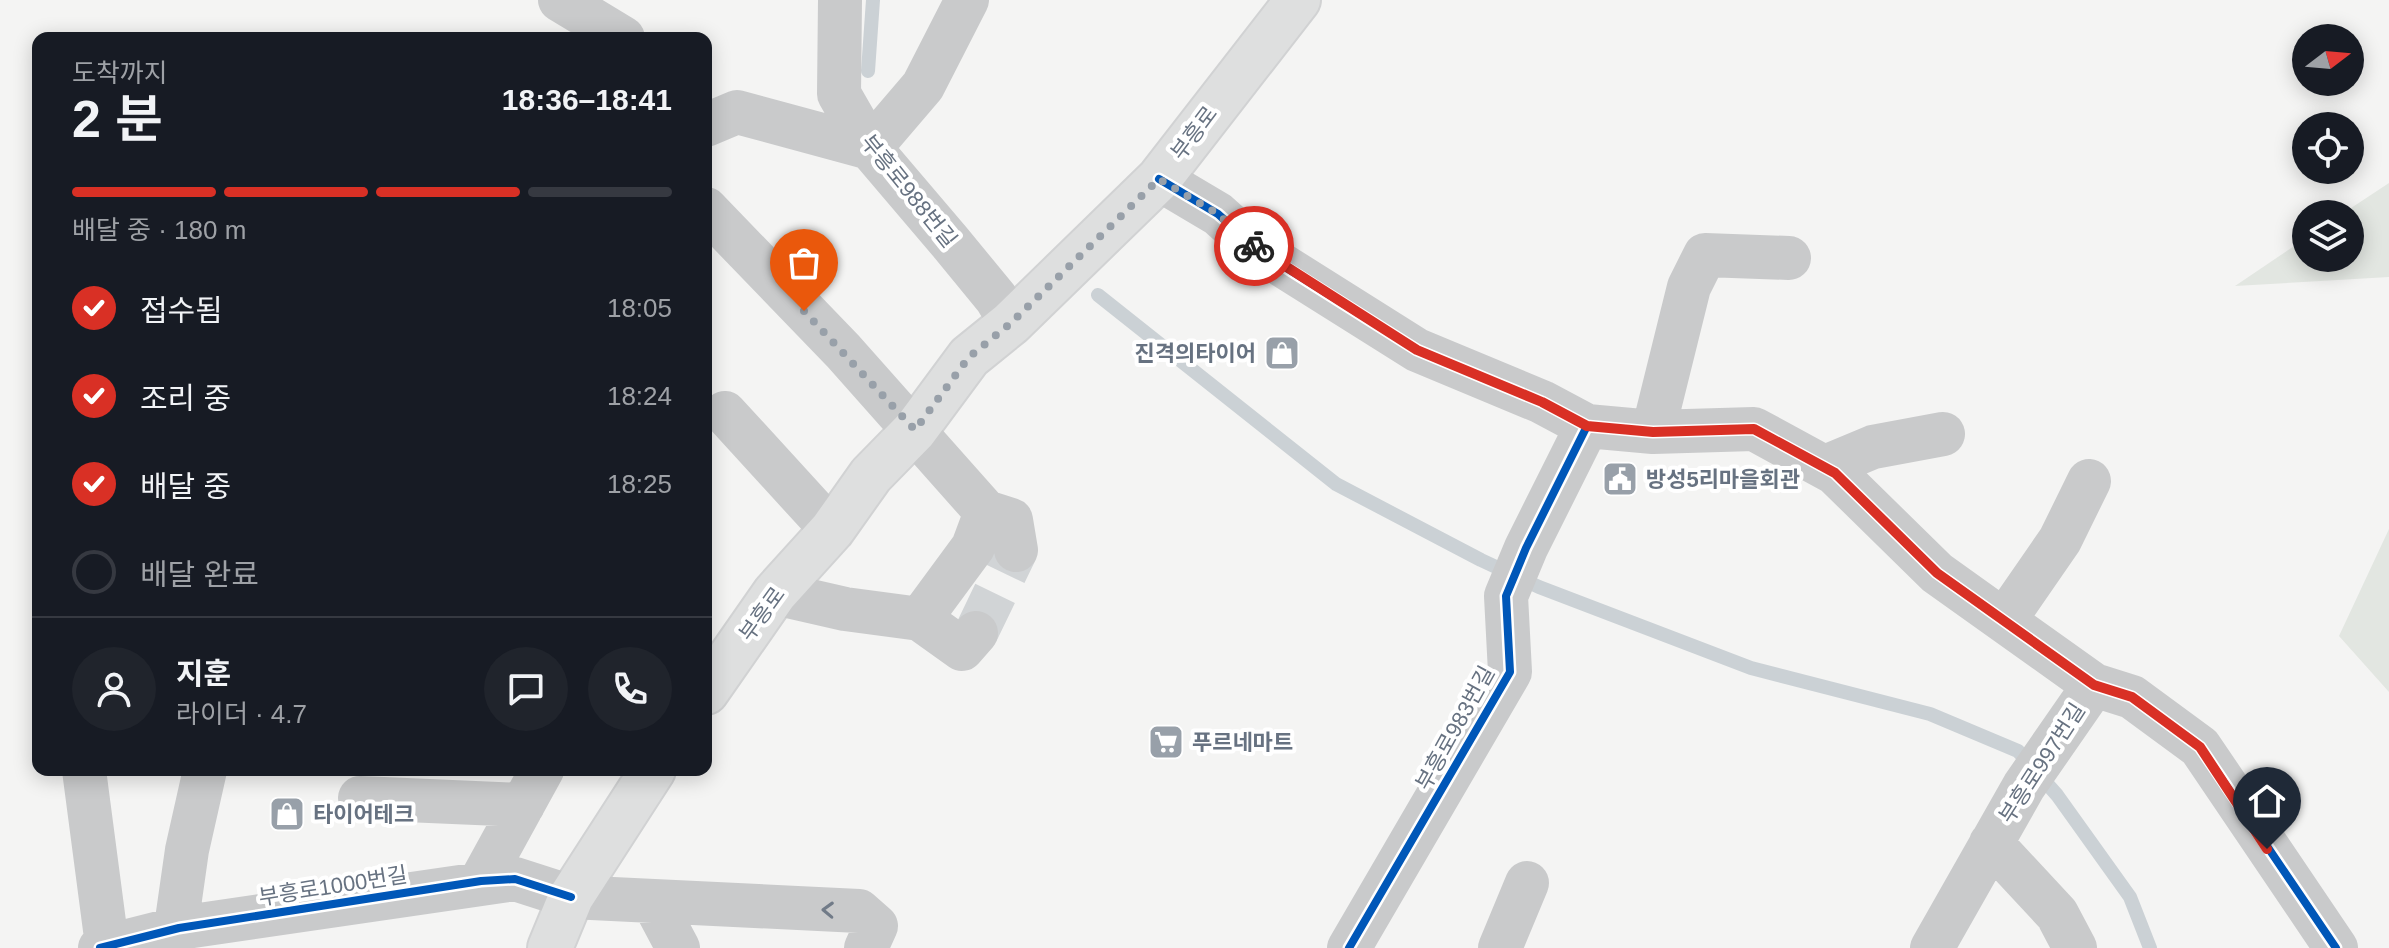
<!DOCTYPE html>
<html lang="ko">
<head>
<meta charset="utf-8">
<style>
	:root { --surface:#171b24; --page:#20242c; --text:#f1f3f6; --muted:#9ea1a6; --line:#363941; --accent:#d93025 }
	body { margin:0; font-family:Arial,"Noto Sans KR",sans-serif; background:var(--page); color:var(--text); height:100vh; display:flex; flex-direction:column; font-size:30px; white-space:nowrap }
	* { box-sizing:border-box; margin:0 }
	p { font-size:26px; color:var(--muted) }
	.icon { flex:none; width:44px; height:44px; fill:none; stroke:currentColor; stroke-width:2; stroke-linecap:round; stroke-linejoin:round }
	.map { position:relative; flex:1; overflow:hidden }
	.drawer { position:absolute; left:32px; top:32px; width:680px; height:744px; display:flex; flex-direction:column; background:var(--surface); border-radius:16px; box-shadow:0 4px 20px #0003 }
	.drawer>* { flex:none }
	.needle { width:52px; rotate:74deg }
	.fabs { position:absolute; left:2292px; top:24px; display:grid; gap:16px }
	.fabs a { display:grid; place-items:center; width:72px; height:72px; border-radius:50%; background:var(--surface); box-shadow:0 4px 20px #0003; font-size:40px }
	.pin { position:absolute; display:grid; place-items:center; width:68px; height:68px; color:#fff; margin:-82px -34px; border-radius:50% 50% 50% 0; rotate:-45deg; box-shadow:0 0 8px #0007 }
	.pin .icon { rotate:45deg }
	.courier { position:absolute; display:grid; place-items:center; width:80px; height:80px; margin:-40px; border:6px solid #d93025; border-radius:50%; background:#fff; color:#222; box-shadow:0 2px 10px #0007 }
	.head em { font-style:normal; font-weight:600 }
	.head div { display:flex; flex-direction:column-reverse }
	.head { display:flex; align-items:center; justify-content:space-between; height:136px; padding:0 40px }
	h1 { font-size:52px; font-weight:600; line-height:60px }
	.bar { display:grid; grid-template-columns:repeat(4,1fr); gap:12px 8px; align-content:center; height:96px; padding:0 40px }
	.bar i { height:10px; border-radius:6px; background:var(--line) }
	.bar .selected { background:var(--accent) }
	.bar p { grid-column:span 4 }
	.line { display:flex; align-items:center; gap:20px; padding:0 40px; border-top:2px solid var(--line) }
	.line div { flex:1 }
	.round { display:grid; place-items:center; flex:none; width:84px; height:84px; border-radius:42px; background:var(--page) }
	ol { padding:0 40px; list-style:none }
	li { display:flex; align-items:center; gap:24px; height:88px }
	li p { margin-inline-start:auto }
	li .icon { padding:8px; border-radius:50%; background:var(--accent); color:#fff; stroke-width:4 }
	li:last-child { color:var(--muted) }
	li i { width:44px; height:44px; border:4px solid var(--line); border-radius:50% }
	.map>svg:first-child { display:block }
	.green { fill:#e2e6e1 }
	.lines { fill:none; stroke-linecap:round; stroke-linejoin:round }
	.stream { stroke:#cbd1d5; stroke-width:14 }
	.minor-tunnel { stroke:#d1d4d6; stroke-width:44; stroke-dasharray:44 22; stroke-linecap:butt }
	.major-casing { stroke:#d1d2d3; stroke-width:48 }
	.minor { stroke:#c9cacb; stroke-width:44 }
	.major { stroke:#dedfdf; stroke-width:44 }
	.cycleway-casing { stroke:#fff; stroke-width:13 }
	.cycleway { stroke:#0057b8; stroke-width:8 }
	.oneway { stroke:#717b88 }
	.done { stroke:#98a0a9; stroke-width:8; stroke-dasharray:0 14.4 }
	.route { stroke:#d93025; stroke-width:10 }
	.labels { text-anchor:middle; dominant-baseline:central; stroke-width:8; stroke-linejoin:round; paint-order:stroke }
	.street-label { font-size:22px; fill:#677281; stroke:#fff }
	.poi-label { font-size:22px; font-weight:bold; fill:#677281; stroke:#fff; text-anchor:start }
</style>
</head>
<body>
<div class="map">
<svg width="2389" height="948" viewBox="0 0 2389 948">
	<rect width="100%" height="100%" fill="#f4f4f3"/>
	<!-- green -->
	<path class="green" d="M 2389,183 L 2389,277 L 2235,286 L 2306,238 L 2306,258 L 2350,258 L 2350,214 L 2342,214 Z
		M 2389,529 L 2389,692 L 2339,636 Z"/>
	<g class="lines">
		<!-- stream -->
		<path class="stream" d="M 868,71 L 873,0
			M 1098,295 L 1336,484 L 1481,560 L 1539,587 L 1751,668 L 1930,714 L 2018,751 L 2057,795 L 2130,897 L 2150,948"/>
		<!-- minor-tunnel -->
		<path class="minor-tunnel" d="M 976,633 L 1016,550"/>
		<defs>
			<path id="major" d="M 706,692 L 775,593 L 832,530 L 871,475 L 915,430 L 969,357 L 1011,323 L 1159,179 L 1298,0
				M 550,948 L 571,897 L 653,770"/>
		</defs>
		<!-- major casing -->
		<use href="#major" class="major-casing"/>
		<!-- minor -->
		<path class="minor" d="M 560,0 L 623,38
			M 840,0 L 839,94 L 870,148 L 950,242 L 996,298 L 1011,323
			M 706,125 L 737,112 L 870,148 L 923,86 L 967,0
			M 1159,179 L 1218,214 L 1258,250 L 1417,350 L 1542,402 L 1587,426 L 1653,432 L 1754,429 L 1835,473 L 1937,573 L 2094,685 L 2132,697 L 2200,747 L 2336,948
			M 706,209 L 843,351 L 986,512 L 973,547 L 920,619 L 845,609 L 775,593
			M 725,413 L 832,530
			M 1653,432 L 1689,287 L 1705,255 L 1789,258
			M 1825,467 L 1873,447 L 1943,434
			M 986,512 L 1011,520 L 1016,550
			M 920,619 L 962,649 L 976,633
			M 2004,621 L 2060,540 L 2089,481
			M 84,770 L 107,945
			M 360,798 L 523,805
			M 1991,843 L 2057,914 L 2075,948
			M 481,881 L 542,770
			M 654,903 L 678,948
			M 100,948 L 179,928 L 515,879 L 571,897 L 859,911 L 876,926 L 866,948
			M 173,948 L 187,850 L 205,770
			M 1349,948 L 1510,672 L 1506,596 L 1526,548 L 1587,426
			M 1500,948 L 1527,883
			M 1932,948 L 2024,786 L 2094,685"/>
		<!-- major -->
		<use href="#major" class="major"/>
		<defs>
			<path id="cycleway" d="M 1159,179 L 1218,214 L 1258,250 L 1417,350 L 1542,402 L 1587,426 L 1653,432 L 1754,429 L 1835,473 L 1937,573 L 2094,685 L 2132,697 L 2200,747 L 2336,948
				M 100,948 L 179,928 L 481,881 L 515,879 L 571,897
				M 1349,948 L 1510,672 L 1506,596 L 1526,548 L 1587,426"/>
		</defs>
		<!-- cycleway casing -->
		<use href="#cycleway" class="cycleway-casing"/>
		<!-- cycleway -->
		<use href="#cycleway" class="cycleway"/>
	</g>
	<!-- one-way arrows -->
	<defs><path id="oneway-chevron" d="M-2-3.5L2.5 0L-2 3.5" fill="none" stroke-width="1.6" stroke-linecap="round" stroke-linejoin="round" transform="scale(2)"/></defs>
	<use class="oneway" href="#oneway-chevron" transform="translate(828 910) rotate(-178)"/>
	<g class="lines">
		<!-- done -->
		<path class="done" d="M 804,311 L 915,430 L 969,357 L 1011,323 L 1159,179 L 1218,214 L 1254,246"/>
		<!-- route -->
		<path class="route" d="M 1254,246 L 1417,350 L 1542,402 L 1587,426 L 1653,432 L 1754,429 L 1835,473 L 1937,573 L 2094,685 L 2132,697 L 2200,747 L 2267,849"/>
	</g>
	<!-- icons -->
	<defs>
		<symbol id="shop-square" viewBox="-11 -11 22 22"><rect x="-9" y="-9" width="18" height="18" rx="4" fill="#98a0a9" stroke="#fff"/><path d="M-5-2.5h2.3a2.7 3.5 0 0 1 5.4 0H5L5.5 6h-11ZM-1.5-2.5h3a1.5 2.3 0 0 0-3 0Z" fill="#fff"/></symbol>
		<symbol id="civic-square" viewBox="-11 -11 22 22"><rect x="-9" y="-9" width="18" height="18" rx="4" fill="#98a0a9" stroke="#fff"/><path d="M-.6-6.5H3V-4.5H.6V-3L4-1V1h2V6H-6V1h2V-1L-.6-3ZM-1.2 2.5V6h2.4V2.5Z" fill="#fff"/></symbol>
		<symbol id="supermarket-square" viewBox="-11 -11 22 22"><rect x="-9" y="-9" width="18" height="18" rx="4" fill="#98a0a9" stroke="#fff"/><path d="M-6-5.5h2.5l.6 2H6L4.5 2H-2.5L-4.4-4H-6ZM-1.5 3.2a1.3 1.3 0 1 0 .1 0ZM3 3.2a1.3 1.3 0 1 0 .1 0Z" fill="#fff"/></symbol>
	</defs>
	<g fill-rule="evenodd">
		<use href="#shop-square" x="1262" y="333" width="40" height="40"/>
		<use href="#civic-square" x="1600" y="459" width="40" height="40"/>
		<use href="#supermarket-square" x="1146" y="722" width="40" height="40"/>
		<use href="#shop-square" x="267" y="794" width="40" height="40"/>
	</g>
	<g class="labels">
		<!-- street labels -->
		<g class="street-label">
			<text transform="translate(1194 133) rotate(-53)">부흥로</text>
			<text transform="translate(909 191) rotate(51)">부흥로988번길</text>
			<text transform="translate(762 614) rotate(-54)">부흥로</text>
			<text transform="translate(1455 728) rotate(-61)">부흥로983번길</text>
			<text transform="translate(2042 763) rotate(-57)">부흥로997번길</text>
			<text transform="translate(333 886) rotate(-9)">부흥로1000번길</text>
		</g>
		<!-- poi labels -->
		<g class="poi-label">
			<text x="1256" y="353" text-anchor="end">진격의타이어</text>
			<text x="1646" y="479">방성5리마을회관</text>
			<text x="1192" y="742">푸르네마트</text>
			<text x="313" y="814">타이어테크</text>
		</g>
	</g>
</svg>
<div class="fabs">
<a><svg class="needle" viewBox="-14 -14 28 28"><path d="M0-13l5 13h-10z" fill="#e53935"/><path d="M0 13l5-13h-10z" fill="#9ea1a6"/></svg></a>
<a><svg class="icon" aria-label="locate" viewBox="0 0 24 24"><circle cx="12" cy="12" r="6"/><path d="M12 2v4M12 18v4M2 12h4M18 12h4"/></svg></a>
<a><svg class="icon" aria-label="layers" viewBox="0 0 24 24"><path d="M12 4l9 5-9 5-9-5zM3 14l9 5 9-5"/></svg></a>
</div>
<div class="pin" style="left:804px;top:311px;background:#ea580c"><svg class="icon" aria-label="bag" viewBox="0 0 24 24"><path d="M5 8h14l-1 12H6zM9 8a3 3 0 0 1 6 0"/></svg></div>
<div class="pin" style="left:2267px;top:849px;background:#1f2937"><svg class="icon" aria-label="home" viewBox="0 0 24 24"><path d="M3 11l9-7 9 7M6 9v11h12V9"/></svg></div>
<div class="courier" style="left:1254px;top:246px"><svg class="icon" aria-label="bike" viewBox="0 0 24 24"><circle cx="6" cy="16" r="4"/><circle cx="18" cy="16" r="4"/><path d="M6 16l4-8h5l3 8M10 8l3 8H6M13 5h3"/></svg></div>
<section class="drawer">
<div class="head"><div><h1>2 분</h1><p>도착까지</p></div><em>18:36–18:41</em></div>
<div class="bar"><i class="selected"></i><i class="selected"></i><i class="selected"></i><i></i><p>배달 중 · 180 m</p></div>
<ol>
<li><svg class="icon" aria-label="check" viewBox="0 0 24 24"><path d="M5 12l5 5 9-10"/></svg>접수됨<p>18:05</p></li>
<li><svg class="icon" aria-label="check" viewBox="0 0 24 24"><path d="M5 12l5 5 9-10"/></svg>조리 중<p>18:24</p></li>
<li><svg class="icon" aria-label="check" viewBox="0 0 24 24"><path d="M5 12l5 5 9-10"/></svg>배달 중<p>18:25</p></li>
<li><i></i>배달 완료</li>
</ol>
<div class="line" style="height:144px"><a class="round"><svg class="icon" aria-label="person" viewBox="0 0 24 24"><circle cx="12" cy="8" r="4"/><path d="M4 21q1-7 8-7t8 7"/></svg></a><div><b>지훈</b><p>라이더 · 4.7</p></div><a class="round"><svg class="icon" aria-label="chat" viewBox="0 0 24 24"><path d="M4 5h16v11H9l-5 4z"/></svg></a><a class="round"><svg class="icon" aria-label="phone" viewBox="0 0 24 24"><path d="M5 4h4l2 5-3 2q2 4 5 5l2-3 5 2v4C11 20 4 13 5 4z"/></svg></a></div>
</section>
</div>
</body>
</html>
